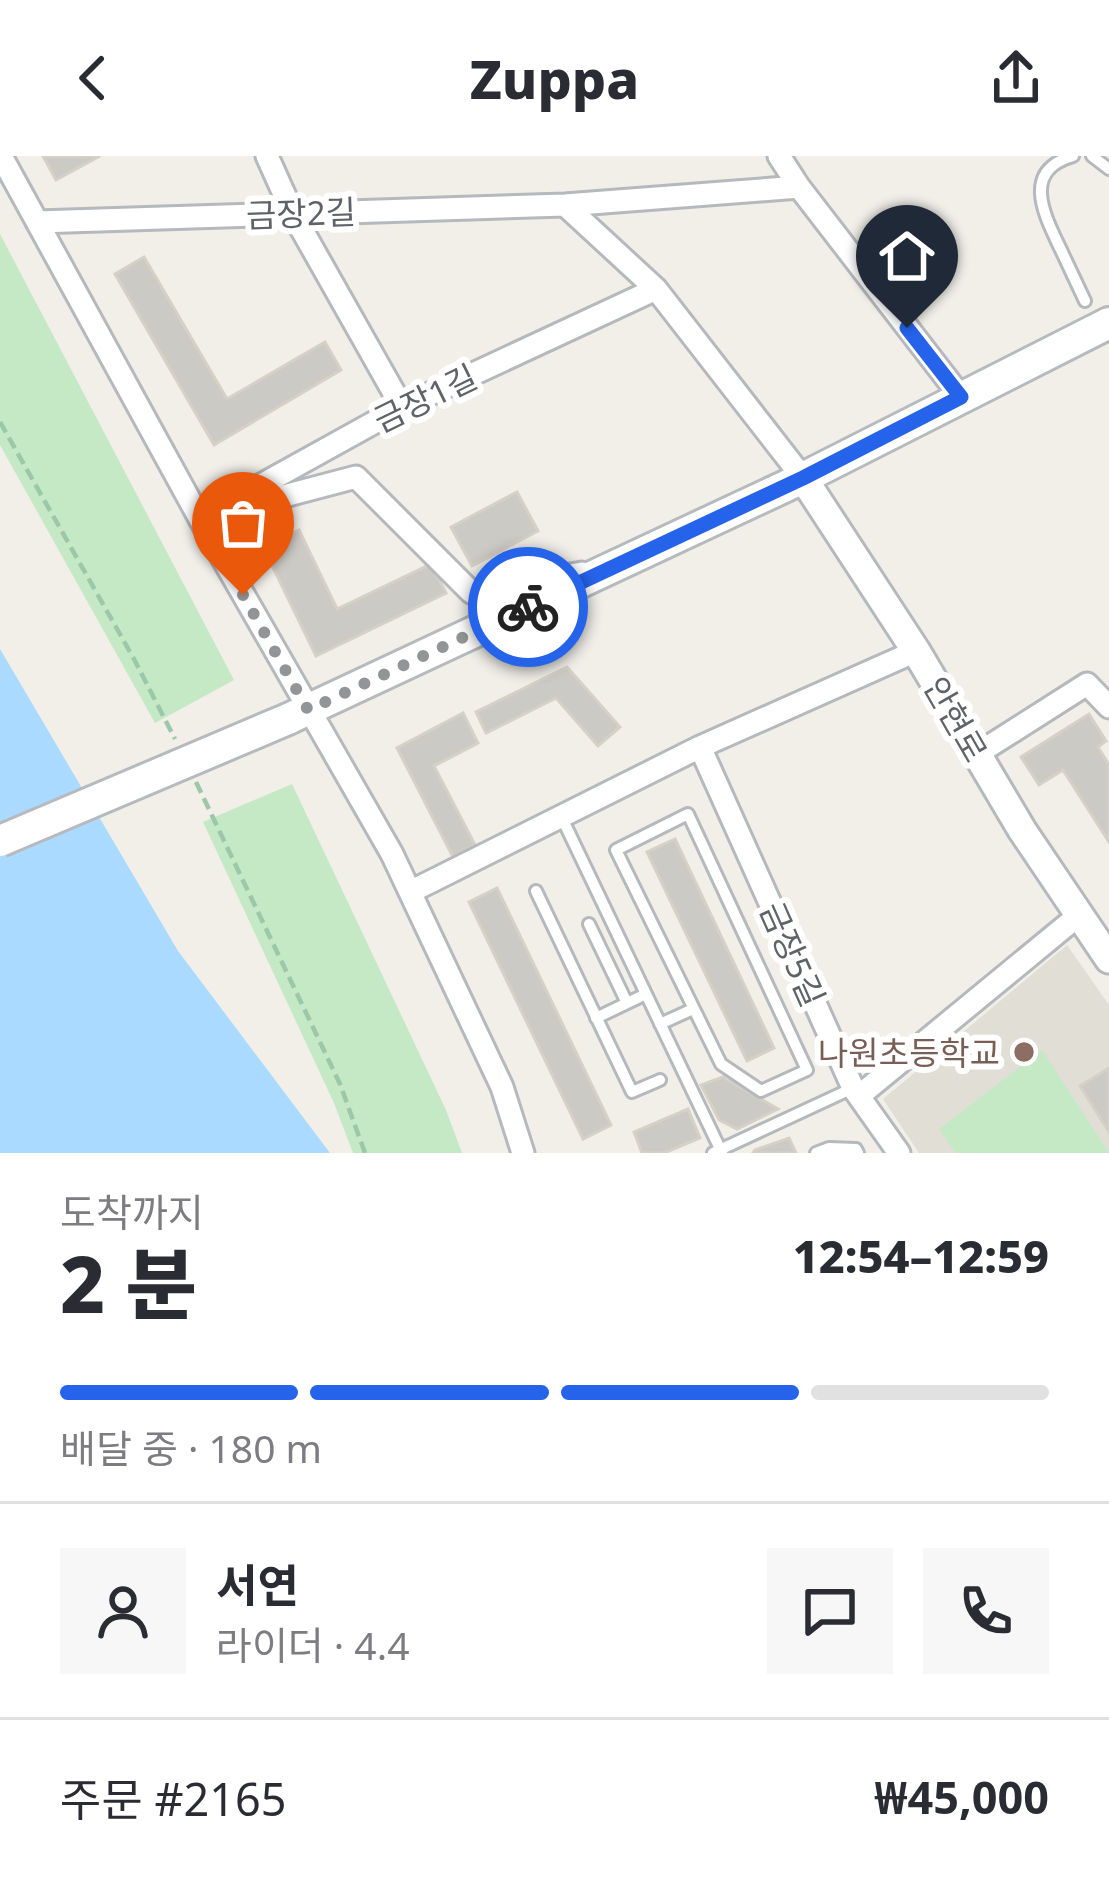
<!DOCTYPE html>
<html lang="ko">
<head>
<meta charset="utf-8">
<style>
	:root { --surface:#fff; --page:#f7f7f7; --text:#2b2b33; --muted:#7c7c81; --line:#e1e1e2; --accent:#2563eb }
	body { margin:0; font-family:"Noto Sans","Noto Sans KR",sans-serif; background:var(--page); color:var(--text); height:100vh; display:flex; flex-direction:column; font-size:45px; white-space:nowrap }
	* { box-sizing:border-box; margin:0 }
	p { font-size:39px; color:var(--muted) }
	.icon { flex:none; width:66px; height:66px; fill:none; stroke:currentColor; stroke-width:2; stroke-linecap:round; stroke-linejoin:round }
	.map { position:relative; height:997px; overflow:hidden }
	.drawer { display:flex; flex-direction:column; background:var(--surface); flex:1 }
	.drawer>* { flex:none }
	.pin { position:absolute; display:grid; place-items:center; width:102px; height:102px; color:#fff; margin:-123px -51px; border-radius:50% 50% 50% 0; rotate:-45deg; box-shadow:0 0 12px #0007 }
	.pin .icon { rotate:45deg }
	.courier { position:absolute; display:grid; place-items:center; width:120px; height:120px; margin:-60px; border:9px solid #2563eb; border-radius:50%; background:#fff; color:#222; box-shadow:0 3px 15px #0007 }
	.headline em { font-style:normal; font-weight:800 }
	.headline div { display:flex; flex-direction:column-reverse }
	.headline { display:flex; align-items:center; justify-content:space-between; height:204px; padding:0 60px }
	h1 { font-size:78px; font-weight:800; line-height:90px }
	.bar { display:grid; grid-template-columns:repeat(4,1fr); gap:18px 12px; align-content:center; height:144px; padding:0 60px }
	.bar i { height:15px; border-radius:9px; background:var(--line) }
	.bar .selected { background:var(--accent) }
	.bar p { grid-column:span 4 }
	.line { display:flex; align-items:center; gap:30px; padding:0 60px; border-top:3px solid var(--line) }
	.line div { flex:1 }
	.round { display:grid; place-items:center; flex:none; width:126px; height:126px; border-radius:0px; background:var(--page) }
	header { display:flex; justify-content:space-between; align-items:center; height:156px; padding:0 60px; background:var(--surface); font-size:54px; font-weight:800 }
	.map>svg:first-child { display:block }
	.education { fill:#e1ded6 }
	.green { fill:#c5e8c5 }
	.water { fill:#aadaff }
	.building { fill:#cccac5; stroke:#d6d1c6; stroke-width:3 }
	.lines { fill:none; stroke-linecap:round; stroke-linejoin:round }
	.service-casing { stroke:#b5b8bc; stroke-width:16 }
	.minor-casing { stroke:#b5b8bc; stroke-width:27 }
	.tertiary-casing { stroke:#b5b8bc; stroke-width:33 }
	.secondary-casing { stroke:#b6babf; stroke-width:36 }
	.path { stroke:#9cc7a9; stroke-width:4.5; stroke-dasharray:12 6; stroke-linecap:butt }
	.service { stroke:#fff; stroke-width:10 }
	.minor { stroke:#fff; stroke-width:21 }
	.tertiary { stroke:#fff; stroke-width:27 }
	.secondary { stroke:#fff; stroke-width:30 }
	.secondary-bridge-casing { stroke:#b6babf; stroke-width:36; stroke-linecap:butt }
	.secondary-bridge { stroke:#fff; stroke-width:30 }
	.done { stroke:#929495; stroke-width:12; stroke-dasharray:0 21.6 }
	.route { stroke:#2563eb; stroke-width:15 }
	.education-dot { fill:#8d6e63; stroke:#fff; stroke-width:4.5 }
	.labels { text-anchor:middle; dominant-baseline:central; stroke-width:12; stroke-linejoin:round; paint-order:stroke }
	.street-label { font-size:33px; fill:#5f6368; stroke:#fff }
	.education-label { font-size:33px; fill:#785e54; stroke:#fff; text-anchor:end }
</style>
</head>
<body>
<header><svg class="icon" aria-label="back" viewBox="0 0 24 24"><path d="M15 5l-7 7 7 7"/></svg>Zuppa<svg class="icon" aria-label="share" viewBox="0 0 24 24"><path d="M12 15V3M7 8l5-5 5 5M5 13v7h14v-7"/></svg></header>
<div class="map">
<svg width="1109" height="997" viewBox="0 0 1109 997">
	<rect width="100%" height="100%" fill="#f1efe8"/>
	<!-- education -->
	<path class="education" d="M 1067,789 L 1109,849 L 1109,997 L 919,997 L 883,943 Z"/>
	<!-- green -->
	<path class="green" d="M 0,78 L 234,524 L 155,567 L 0,289 Z
		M 292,628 L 446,954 L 462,997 L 353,997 L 334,947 L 203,666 Z
		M 1042,894 L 1109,997 L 956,997 L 939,973 Z"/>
	<!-- water -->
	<path class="water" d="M 0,493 L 178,795 L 330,997 L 0,997 Z"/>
	<!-- building -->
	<path class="building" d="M 43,0 L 100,0 L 56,24 Z
		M 144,101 L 227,243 L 325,186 L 341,214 L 214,289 L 115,118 Z
		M 517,336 L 538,375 L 472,410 L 451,371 Z
		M 299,374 L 337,453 L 431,408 L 446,437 L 316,500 L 263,391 Z
		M 567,511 L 620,571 L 598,590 L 556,542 L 486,577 L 476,556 Z
		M 463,557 L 478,587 L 434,610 L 475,689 L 453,701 L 397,592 Z
		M 1089,558 L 1106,585 L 1098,591 L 1109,609 L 1109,686 L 1063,614 L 1039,629 L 1021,601 Z
		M 675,683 L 774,892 L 747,905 L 647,696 Z
		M 497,732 L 611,969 L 583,983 L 469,746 Z
		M 1109,912 L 1109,976 L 1080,930 Z
		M 723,921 L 778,953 L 737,973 L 719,964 L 701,929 Z
		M 688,953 L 700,982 L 664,997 L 642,997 L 634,976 Z
		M 789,982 L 796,997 L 753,997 L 755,994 Z"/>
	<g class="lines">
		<defs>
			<path id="service" d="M 1073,0 C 1020,15 1045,60 1061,94 C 1069,111 1077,128 1085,145
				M 1092,0 L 1109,13
				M 688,658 L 807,914 L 761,935 L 721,908 L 616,694 Z
				M 561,660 L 722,997
				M 536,735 L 632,936 L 660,924
				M 589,768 L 627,847
				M 596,862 L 646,838
				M 660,868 L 693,853
				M 713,997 L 853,932
				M 816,997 L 829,992 L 856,993 L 858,997"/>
			<path id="minor" d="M 1,0 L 200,363 L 392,698 L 502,931 L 523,997
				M 267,0 L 293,58 L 402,251
				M 779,0 L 799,31 L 961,241
				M 565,49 L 656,133 L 803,322
				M 37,66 L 565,49 L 799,31
				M 235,353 L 356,321 L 471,436 L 582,417
				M 200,363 L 402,251 L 656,133
				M 700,591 L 853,932 L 899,997
				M 977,598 L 1087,528 L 1109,551
				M 410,736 L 700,591 L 916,495
				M 859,940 L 1079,759"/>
			<path id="tertiary" d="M 803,322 L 916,495 L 1022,674 L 1109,803"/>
			<path id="secondary" d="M 288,563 L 803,322 L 1109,167"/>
		</defs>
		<!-- service casing -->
		<use href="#service" class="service-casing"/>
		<!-- minor casing -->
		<use href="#minor" class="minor-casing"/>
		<!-- tertiary casing -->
		<use href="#tertiary" class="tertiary-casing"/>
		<!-- secondary casing -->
		<use href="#secondary" class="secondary-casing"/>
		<!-- path -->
		<path class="path" d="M 0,266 L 134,503 L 175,583
			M 196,626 L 340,928 L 365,997"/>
		<!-- service -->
		<use href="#service" class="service"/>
		<!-- minor -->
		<use href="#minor" class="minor"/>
		<!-- tertiary -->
		<use href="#tertiary" class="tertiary"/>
		<!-- secondary -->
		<use href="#secondary" class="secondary"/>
		<defs>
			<path id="secondary-bridge" d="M 0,685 L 288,563"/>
		</defs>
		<!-- secondary-bridge casing -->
		<use href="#secondary-bridge" class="secondary-bridge-casing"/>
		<!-- secondary-bridge -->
		<use href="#secondary-bridge" class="secondary-bridge"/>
	</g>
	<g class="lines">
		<!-- done -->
		<path class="done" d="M 243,439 L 308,554 L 528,451"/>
		<!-- route -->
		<path class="route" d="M 528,451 L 803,322 L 961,241 L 907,172"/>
	</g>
	<!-- markers -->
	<circle class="education-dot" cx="1024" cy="896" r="12"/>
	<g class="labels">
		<!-- street labels -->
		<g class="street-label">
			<text transform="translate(301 57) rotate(-2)">금장2길</text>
			<text transform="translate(425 242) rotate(-26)">금장1길</text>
			<text transform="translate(956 563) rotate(60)">안현로</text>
			<text transform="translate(793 798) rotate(66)">금장5길</text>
		</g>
		<!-- education labels -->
		<g class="education-label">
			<text x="1000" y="896">나원초등학교</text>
		</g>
	</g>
</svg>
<div class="pin" style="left:243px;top:439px;background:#ea580c"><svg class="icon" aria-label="bag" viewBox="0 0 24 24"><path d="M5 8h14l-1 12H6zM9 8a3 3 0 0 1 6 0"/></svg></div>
<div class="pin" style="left:907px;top:172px;background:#1f2937"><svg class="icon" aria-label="home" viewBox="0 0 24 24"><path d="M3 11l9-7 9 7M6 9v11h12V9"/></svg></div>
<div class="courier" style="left:528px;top:451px"><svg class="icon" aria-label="bike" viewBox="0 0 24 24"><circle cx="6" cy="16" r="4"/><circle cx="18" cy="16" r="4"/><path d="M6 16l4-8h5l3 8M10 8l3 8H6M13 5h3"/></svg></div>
</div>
<section class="drawer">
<div class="headline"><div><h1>2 분</h1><p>도착까지</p></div><em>12:54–12:59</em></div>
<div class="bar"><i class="selected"></i><i class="selected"></i><i class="selected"></i><i></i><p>배달 중 · 180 m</p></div>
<div class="line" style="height:216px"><a class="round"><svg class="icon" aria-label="person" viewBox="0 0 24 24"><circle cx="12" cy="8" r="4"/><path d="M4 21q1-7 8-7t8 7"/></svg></a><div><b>서연</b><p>라이더 · 4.4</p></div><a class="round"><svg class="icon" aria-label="chat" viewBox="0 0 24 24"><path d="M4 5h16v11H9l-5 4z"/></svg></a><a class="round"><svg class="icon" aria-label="phone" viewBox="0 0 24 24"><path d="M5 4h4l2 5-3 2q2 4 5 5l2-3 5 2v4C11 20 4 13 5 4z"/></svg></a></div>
<div class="line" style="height:156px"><div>주문 #2165</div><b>₩45,000</b></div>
</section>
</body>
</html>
